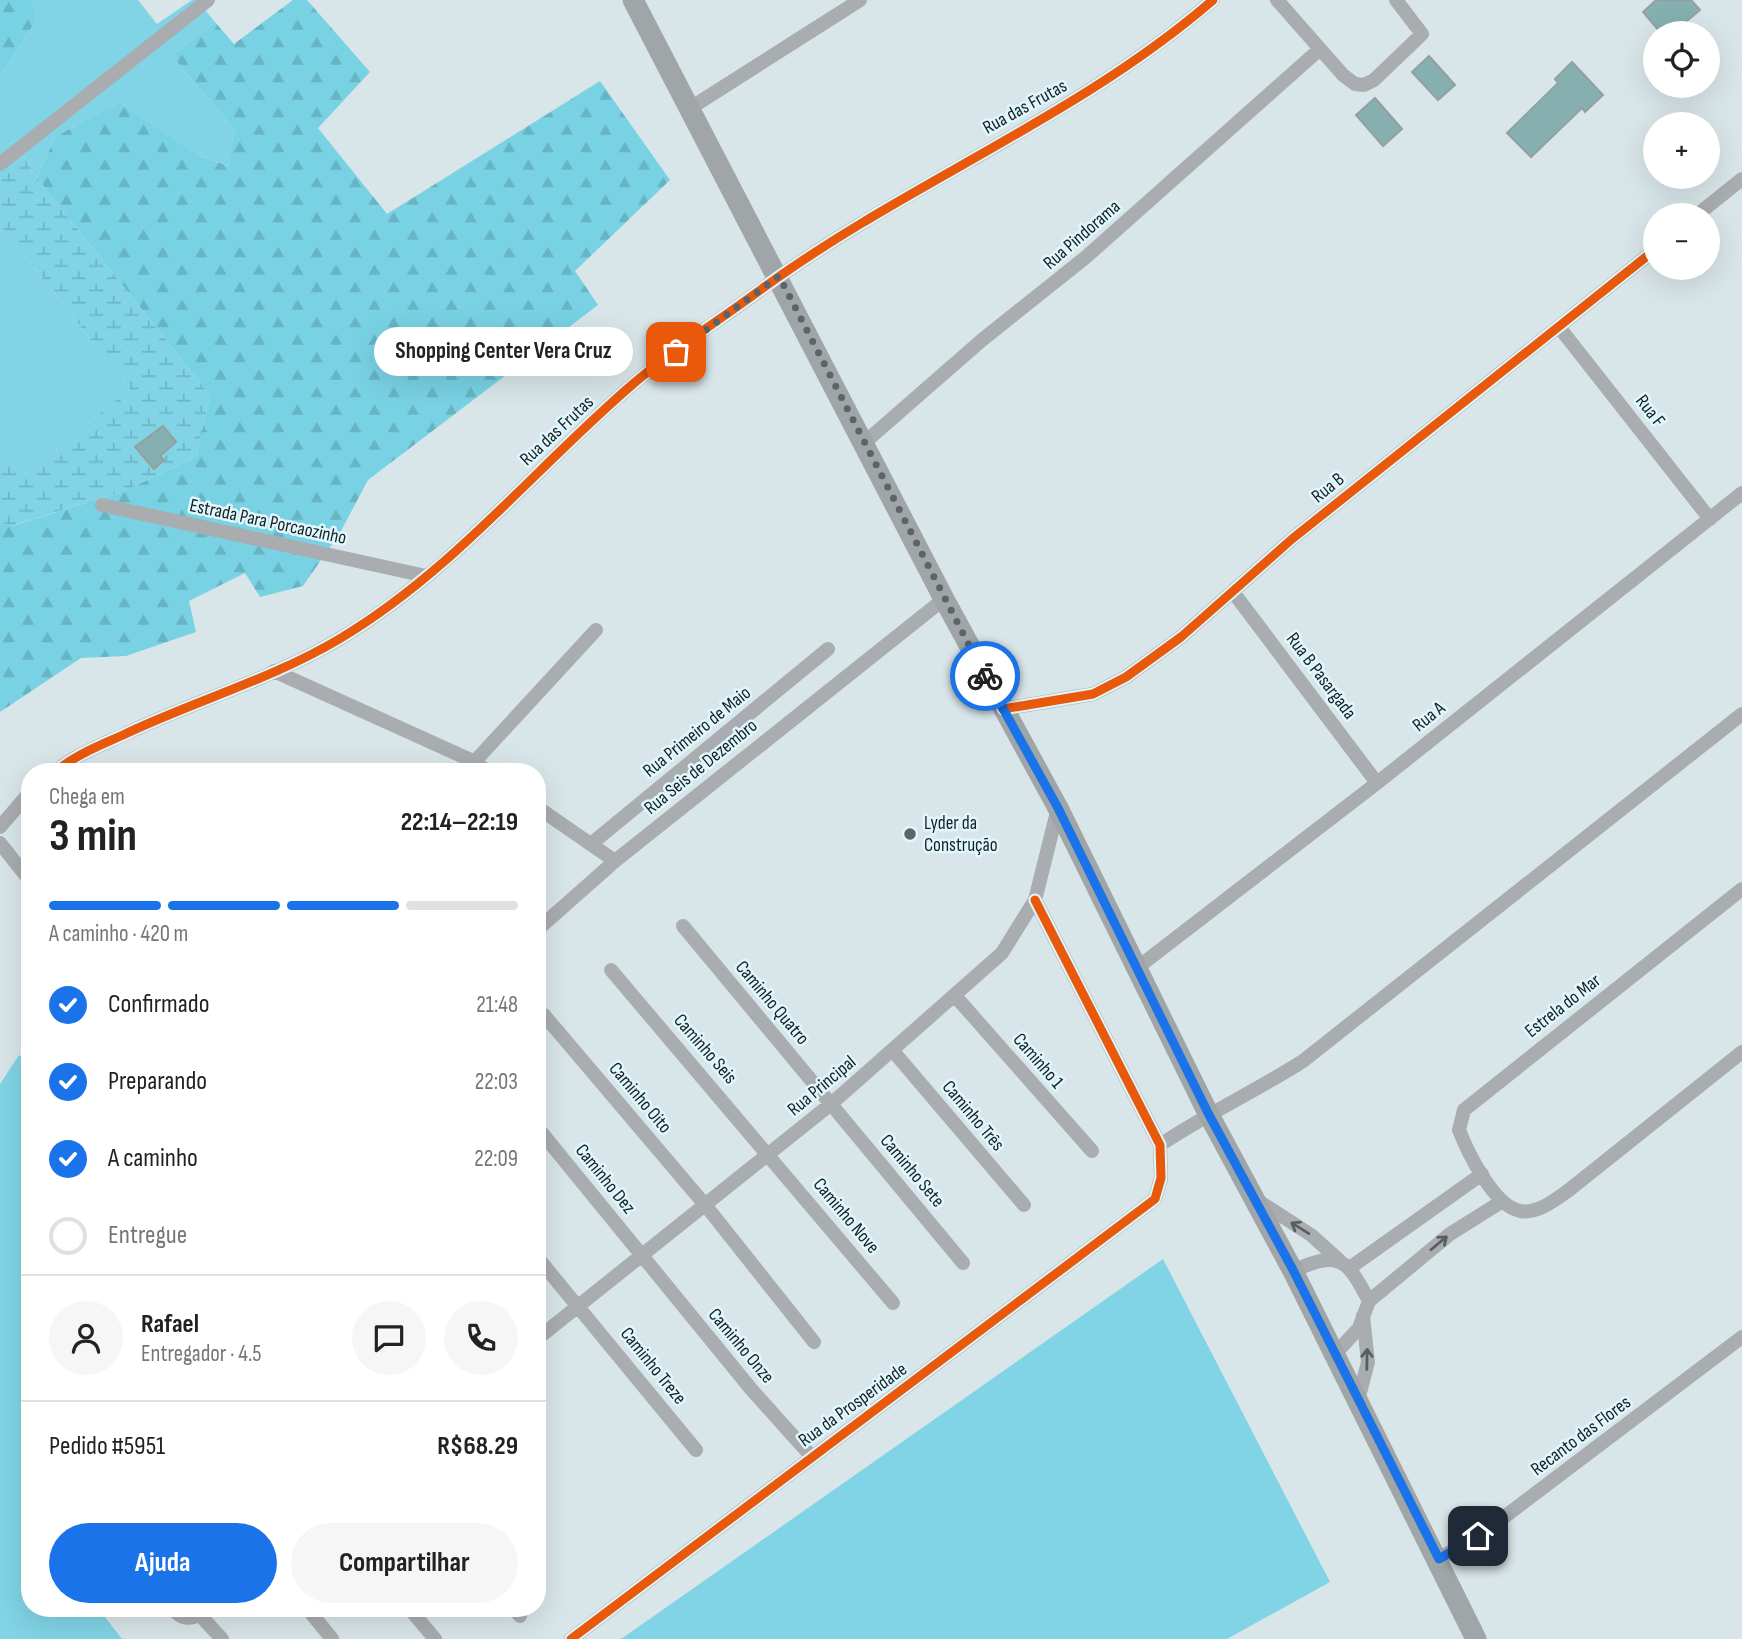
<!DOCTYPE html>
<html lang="pt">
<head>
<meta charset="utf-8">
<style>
	:root { --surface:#fff; --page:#f6f6f6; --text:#222; --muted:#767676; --line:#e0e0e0; --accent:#1a73e8 }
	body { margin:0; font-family:"Sofia Sans Condensed",sans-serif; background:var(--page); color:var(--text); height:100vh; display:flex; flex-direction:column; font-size:26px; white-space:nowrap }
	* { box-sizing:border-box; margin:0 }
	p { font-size:23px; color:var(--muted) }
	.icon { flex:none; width:38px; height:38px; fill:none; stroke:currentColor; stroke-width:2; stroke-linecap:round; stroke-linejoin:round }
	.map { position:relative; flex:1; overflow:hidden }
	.drawer { position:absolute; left:21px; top:763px; width:525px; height:854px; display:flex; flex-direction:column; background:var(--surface); border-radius:28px; box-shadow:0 7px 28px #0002 }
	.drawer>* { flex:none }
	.buttons { position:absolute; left:1643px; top:21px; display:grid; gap:14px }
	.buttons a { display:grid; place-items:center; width:77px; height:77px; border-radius:50%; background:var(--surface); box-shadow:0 7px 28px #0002; font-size:35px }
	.pin { position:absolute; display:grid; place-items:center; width:60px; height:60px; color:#fff; margin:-30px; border-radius:14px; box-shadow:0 4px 10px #0006 }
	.courier { position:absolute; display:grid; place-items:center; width:70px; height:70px; margin:-35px; border:5px solid #1a73e8; border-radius:50%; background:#fff; color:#222; box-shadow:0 2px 9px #0007 }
	.bubble { position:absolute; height:49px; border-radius:24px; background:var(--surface); box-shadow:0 7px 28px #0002; font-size:23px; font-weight:700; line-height:49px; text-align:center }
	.head em { font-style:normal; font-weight:700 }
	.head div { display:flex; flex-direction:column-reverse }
	.head { display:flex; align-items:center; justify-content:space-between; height:119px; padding:0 28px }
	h1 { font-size:46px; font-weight:700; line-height:52px }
	.bar { display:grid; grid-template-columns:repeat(4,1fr); gap:10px 7px; align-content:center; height:84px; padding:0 28px }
	.bar i { height:9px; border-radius:5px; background:var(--line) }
	.bar .on { background:var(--accent) }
	.bar p { grid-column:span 4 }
	.line { display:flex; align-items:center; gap:18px; padding:0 28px; border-top:2px solid var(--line) }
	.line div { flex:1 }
	.round { display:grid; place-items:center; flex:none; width:74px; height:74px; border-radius:37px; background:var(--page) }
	ol { padding:0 28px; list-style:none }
	li { display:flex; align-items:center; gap:21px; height:77px }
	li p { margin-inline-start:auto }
	li .icon { padding:7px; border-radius:50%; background:var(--accent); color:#fff; stroke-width:4 }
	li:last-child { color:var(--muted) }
	li i { width:38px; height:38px; border:4px solid var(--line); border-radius:50% }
	.button { display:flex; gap:14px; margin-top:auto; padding:14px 28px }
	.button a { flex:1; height:80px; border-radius:42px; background:var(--accent); color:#fff; font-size:28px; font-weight:700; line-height:80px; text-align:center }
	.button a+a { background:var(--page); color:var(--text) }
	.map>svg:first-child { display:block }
	.grass { fill:#80d4e5 }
	.forest { fill:url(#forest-firs) }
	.wetland { fill:url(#wetland-marsh) }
	.building { fill:#86b0b0; stroke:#959fa0; stroke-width:2 }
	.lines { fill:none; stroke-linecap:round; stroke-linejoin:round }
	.street { stroke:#a9adaf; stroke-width:14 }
	.primary { stroke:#a0a5a8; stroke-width:21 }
	.cycleway-casing { stroke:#e0f7fd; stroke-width:13 }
	.cycleway { stroke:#e8590c; stroke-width:9 }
	.oneway { stroke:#595f61 }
	.done { stroke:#5b6568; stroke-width:7; stroke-dasharray:0 12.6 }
	.route { stroke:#1a73e8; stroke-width:9 }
	.poi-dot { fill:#5b6568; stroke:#e0f7fd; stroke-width:2.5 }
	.labels { text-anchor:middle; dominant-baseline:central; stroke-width:5; stroke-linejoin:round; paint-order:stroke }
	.street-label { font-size:19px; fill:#172022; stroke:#e0f7fd }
	.poi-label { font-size:19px; fill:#172022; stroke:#e0f7fd; text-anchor:start }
</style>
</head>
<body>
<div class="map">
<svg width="1742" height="1639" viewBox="0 0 1742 1639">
	<defs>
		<pattern id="forest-firs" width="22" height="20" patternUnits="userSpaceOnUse" patternTransform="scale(1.75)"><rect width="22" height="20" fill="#78d2e4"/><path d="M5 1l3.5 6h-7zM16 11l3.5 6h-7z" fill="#67b4c3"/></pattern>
		<pattern id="wetland-marsh" width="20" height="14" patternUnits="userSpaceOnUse" patternTransform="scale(1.75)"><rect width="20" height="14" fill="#80d4e5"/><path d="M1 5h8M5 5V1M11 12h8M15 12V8" fill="none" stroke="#6eb6c4"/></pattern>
	</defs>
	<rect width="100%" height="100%" fill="#d9e6e9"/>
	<!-- grass -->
	<path class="grass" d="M 31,0 L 138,0 L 157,24 L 192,0 L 197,0 L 215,22 L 172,56 L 235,130 L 230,166 L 200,156 L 119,102 L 55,137 L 37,178 L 14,141 L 0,151 L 0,77 L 38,17 Z
		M 0,225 L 130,389 L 22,476 L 0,449 Z
		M 19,1055 L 30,1064 L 30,1385 L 26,1388 L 30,1393 L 30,1608 L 98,1608 L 122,1639 L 0,1639 L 0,1084 Z
		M 1163,1259 L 1330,1582 L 1227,1639 L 621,1639 Z"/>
	<!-- forest -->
	<path class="forest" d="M 0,0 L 31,0 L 38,17 L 0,77 Z
		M 293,0 L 307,0 L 370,72 L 318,128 L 387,214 L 600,81 L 670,180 L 575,271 L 598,305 L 368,480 L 341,531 L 303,586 L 260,597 L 245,573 L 189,601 L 196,632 L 126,656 L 81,658 L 0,712 L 0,521 L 12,526 L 124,491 L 196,457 L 210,395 L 37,178 L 55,137 L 119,102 L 200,156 L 229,166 L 235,130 L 172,56 L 215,22 L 234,44 Z"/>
	<!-- wetland -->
	<path class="wetland" d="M 14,141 L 37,178 L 210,395 L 196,457 L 124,491 L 11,526 L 0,521 L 0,449 L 22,476 L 130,389 L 0,225 L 0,151 Z"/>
	<!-- building -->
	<path class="building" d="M 1656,0 L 1691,0 L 1700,10 L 1673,33 L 1661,33 L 1643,12 Z
		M 1429,56 L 1455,85 L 1438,100 L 1412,72 Z
		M 1572,62 L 1603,95 L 1585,112 L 1582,108 L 1531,157 L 1507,133 L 1558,83 L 1555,79 Z
		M 1375,98 L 1402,129 L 1383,146 L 1356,115 Z
		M 163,426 L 176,442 L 160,456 L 164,460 L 154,469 L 135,447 Z"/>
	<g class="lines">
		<!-- street -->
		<path class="street" d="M 1277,0 L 1343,75 L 1355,84 L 1364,85 L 1374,80 L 1422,34 L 1396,0
			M 692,107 L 860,0
			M 0,164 L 208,0
			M 1697,215 L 1742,179
			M 1559,327 L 1710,519
			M 864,443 L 982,340 L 1086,257 L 1320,49
			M 102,505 L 426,576
			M 1233,592 L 1377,783
			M 274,671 L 475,762 L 488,772
			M 1003,709 L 1093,694 L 1126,677 L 1181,637 L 1292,539 L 1656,249
			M 55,772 C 75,755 99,746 123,735 C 194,701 273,679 341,638 C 453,571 535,468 633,384 C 673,349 720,320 763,288 C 907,183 1078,117 1213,0
			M 465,772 L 596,630
			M 537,807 L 615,861
			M 0,827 L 30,792
			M 0,843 L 30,881
			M 591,844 L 828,649
			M 1742,889 L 1464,1110 L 1459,1130 C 1468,1153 1494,1206 1520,1211 C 1538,1214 1555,1200 1569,1190 L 1742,1052
			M 683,926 L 963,1263
			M 537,930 L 615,861 L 944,599
			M 1137,968 L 1377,783 L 1742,493
			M 611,970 L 893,1303
			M 956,997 L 1092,1151
			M 544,1015 L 706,1206 L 814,1342
			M 893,1051 L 1024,1205
			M 537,1127 L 751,1389 L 812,1457
			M 1160,1145 C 1206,1114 1256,1091 1303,1061 L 1742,714
			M 1257,1200 L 1311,1235 L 1339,1260
			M 537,1257 L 696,1450
			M 1351,1267 L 1482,1174
			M 1293,1271 C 1341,1249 1347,1260 1369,1301 L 1359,1328 L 1335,1354
			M 1369,1301 L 1450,1234 L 1501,1202
			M 537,1339 L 831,1104 L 1002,953 L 1035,900 L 1058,808
			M 1358,1400 L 1368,1362 L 1363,1316
			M 1439,1559 L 1491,1527 L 1742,1337
			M 173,1608 C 181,1621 196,1621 205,1608
			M 307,1608 L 332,1639
			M 409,1608 L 435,1639
			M 513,1608 L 520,1616
			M 200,1615 L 222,1639
			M 571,1639 L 1155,1199 L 1161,1178 L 1160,1145 L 1035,900"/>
		<!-- primary -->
		<path class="primary" d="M 633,0 L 944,599 L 1058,808 L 1208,1113 L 1293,1271 L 1476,1639"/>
		<defs>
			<path id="cycleway" d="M 1003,709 L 1093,694 L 1126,677 L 1181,637 L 1292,539 L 1656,249
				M 55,772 C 75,755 99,746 123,735 C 194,701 273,679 341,638 C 453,571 535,468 633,384 C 673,349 720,320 763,288 C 907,183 1078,117 1213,0
				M 571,1639 L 1155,1199 L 1161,1178 L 1160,1145 L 1035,900"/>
		</defs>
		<!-- cycleway casing -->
		<use href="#cycleway" class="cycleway-casing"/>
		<!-- cycleway -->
		<use href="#cycleway" class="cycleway"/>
	</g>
	<!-- one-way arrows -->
	<defs><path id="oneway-shaft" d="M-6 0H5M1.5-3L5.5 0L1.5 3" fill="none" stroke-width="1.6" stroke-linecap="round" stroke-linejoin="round" transform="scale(1.75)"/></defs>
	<g class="oneway">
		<use href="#oneway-shaft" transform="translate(1300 1228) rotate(-148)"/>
		<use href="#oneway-shaft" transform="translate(1439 1243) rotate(-40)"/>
		<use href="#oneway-shaft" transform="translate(1367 1359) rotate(-89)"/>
	</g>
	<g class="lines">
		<!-- done -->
		<path class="done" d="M 676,352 L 779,276 L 985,676"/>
		<!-- route -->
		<path class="route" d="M 985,676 L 1058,808 L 1208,1113 L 1293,1270 L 1439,1559 L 1478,1536"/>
	</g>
	<!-- markers -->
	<circle class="poi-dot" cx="910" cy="834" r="7"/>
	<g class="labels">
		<!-- street labels -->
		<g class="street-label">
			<text transform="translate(1025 107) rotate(-29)">Rua das Frutas</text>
			<text transform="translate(1082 235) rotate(-41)">Rua Pindorama</text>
			<text transform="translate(1650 411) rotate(52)">Rua F</text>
			<text transform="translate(557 431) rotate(-43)">Rua das Frutas</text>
			<text transform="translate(1328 488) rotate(-39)">Rua B</text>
			<text transform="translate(268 522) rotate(12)">Estrada Para Porcaozinho</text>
			<text transform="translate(1321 676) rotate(53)">Rua B Pasargada</text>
			<text transform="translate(1429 717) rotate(-39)">Rua A</text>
			<text transform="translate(697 732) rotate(-39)">Rua Primeiro de Maio</text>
			<text transform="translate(701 767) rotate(-39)">Rua Seis de Dezembro</text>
			<text transform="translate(772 1003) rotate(50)">Caminho Quatro</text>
			<text transform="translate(1563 1006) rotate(-38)">Estrela do Mar</text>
			<text transform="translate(705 1049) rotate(49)">Caminho Seis</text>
			<text transform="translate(1038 1061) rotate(49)">Caminho 1</text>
			<text transform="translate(822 1086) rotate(-40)">Rua Principal</text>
			<text transform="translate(640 1098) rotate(50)">Caminho Oito</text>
			<text transform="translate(973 1116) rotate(50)">Caminho Três</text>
			<text transform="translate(912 1171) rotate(50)">Caminho Sete</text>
			<text transform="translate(605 1179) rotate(51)">Caminho Dez</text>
			<text transform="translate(846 1216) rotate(50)">Caminho Nove</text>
			<text transform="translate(741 1346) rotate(50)">Caminho Onze</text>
			<text transform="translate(653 1366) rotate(51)">Caminho Treze</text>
			<text transform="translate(853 1405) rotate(-36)">Rua da Prosperidade</text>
			<text transform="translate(1581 1436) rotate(-37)">Recanto das Flores</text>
		</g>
		<!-- poi labels -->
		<g class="poi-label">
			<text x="924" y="823">Lyder da<tspan x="924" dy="22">Construção</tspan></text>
		</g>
	</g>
</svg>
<div class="buttons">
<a><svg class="icon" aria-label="locate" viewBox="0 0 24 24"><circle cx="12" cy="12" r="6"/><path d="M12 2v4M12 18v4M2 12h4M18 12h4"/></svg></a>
<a>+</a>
<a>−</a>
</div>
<div class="pin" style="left:676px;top:352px;background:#ea580c"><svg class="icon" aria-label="bag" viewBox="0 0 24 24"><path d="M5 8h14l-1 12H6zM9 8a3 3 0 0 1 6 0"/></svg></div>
<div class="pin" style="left:1478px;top:1536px;background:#1f2937"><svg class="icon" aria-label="home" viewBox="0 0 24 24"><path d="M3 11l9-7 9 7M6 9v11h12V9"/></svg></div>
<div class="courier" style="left:985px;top:676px"><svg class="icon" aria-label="bike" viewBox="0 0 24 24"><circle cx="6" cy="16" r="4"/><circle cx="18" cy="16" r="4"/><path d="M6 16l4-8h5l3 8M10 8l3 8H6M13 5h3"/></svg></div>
<div class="bubble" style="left:374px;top:327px;width:259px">Shopping Center Vera Cruz</div>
<section class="drawer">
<div class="head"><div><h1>3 min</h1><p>Chega em</p></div><em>22:14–22:19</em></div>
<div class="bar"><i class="on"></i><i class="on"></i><i class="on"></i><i></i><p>A caminho · 420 m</p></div>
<ol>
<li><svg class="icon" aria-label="check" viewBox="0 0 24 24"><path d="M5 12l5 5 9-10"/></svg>Confirmado<p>21:48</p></li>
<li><svg class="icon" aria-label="check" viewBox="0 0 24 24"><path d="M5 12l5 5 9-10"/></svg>Preparando<p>22:03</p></li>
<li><svg class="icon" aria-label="check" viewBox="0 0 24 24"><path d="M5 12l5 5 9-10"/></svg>A caminho<p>22:09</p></li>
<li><i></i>Entregue</li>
</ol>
<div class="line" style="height:126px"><a class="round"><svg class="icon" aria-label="person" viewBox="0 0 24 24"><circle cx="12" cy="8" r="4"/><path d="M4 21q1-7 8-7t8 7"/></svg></a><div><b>Rafael</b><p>Entregador · 4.5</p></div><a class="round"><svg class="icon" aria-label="chat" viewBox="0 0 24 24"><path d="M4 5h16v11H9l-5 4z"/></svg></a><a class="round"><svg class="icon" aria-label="phone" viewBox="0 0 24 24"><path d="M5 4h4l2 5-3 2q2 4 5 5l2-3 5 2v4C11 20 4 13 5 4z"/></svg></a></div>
<div class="line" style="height:91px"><div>Pedido #5951</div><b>R$68.29</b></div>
<div class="button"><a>Ajuda</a><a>Compartilhar</a></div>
</section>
</div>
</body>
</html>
